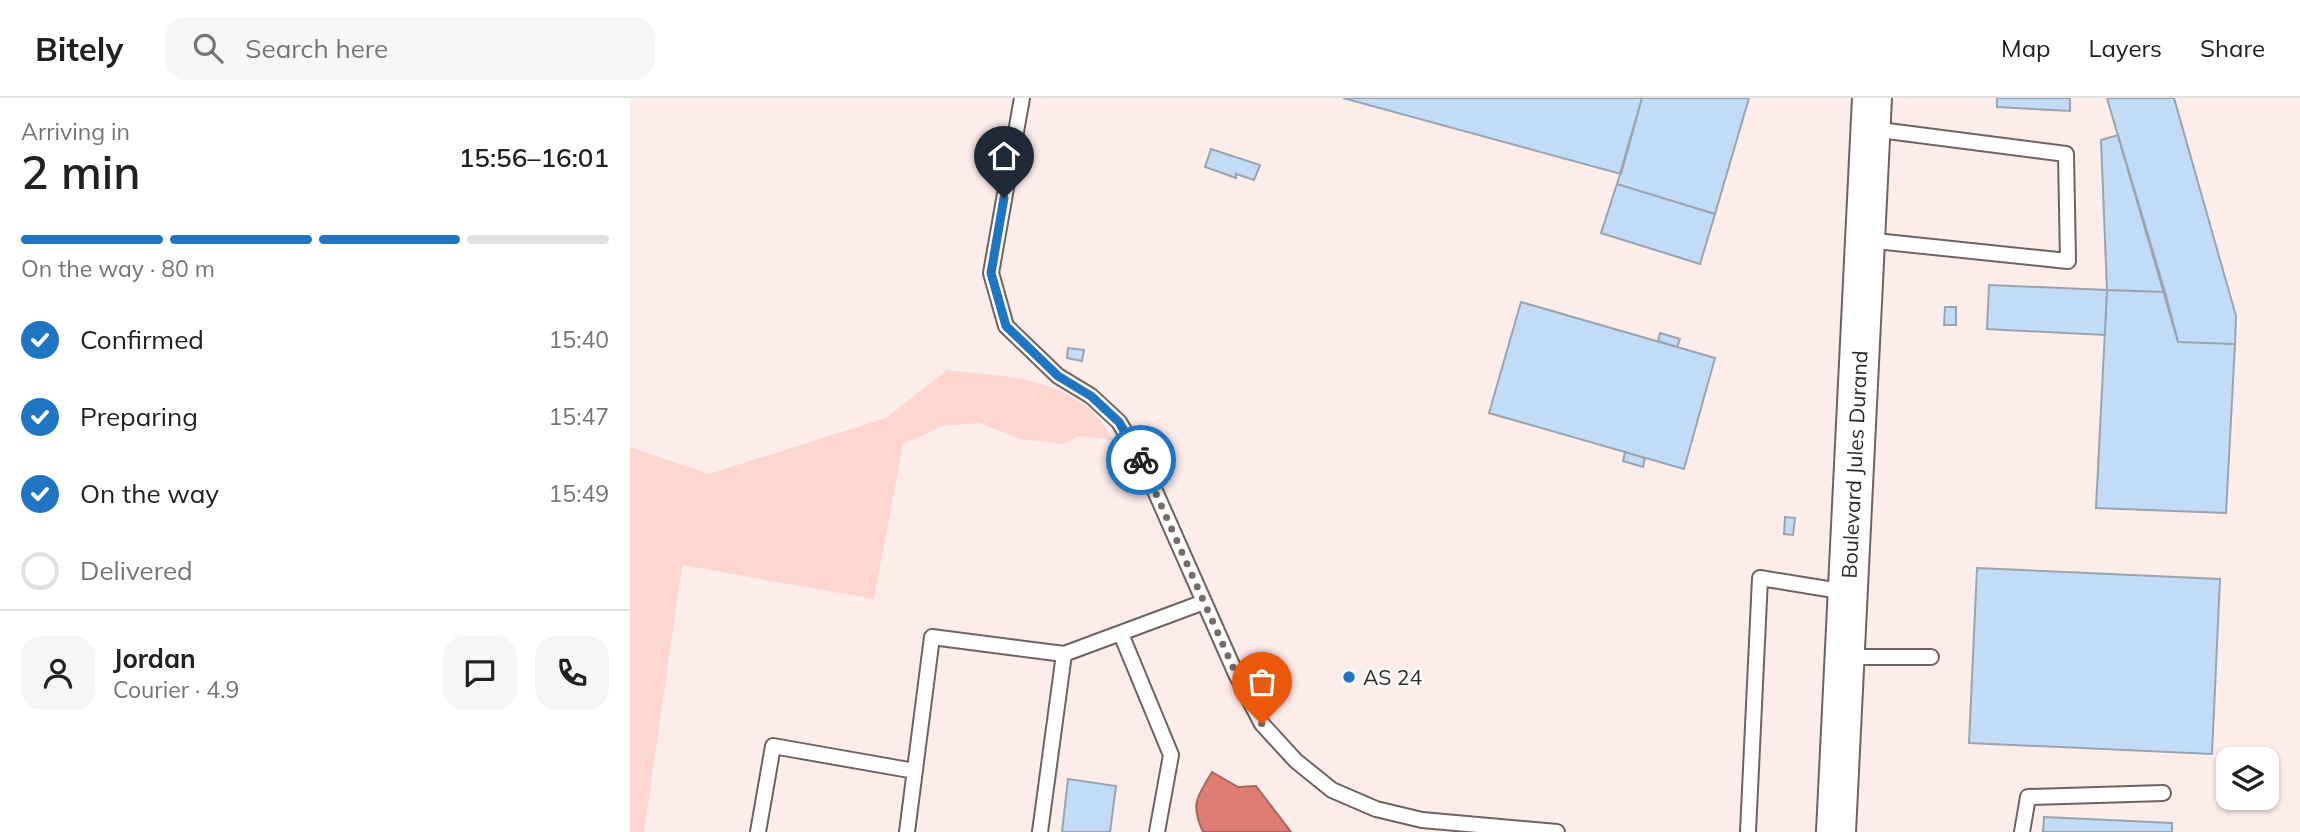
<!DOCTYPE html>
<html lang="en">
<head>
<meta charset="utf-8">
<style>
	:root { --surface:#fff; --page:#f6f6f6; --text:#202124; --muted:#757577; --line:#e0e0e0; --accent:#2075c3 }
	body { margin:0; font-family:Mulish,sans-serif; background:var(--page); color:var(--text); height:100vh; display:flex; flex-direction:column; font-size:26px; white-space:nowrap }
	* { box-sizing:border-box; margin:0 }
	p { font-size:23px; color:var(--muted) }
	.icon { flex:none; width:38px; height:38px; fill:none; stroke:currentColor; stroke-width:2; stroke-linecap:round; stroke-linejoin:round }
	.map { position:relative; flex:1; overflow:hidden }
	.drawer { display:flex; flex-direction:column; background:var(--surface); width:630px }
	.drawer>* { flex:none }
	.fabs { position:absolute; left:1586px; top:649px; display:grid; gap:14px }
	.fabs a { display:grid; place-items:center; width:63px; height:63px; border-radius:14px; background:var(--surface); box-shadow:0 2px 5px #0004; font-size:35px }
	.pin { position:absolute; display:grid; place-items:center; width:60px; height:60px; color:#fff; margin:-72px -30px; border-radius:50% 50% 50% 0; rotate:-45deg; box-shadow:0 0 7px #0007 }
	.pin .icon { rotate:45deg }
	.courier { position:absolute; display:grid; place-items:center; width:70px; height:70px; margin:-35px; border:5px solid #2075c3; border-radius:50%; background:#fff; color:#222; box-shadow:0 2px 9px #0007 }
	.headline em { font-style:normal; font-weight:600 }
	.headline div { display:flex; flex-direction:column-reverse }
	.headline { display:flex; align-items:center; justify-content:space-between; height:119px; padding:0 21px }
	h1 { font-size:46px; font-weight:600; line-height:52px }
	.bar { display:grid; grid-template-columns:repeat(4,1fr); gap:10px 7px; align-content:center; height:84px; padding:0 21px }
	.bar i { height:9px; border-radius:5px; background:var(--line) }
	.bar .active { background:var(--accent) }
	.bar p { grid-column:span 4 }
	.line { display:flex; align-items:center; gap:18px; padding:0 21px; border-top:2px solid var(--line) }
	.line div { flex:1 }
	.round { display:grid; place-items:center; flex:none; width:74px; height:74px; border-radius:21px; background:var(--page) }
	ol { padding:0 21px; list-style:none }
	li { display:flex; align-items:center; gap:21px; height:77px }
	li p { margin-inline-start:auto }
	li .icon { padding:7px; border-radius:50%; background:var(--accent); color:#fff; stroke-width:4 }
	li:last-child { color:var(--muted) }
	li i { width:38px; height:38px; border:4px solid var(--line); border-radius:50% }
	header { display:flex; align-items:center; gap:42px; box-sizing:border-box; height:98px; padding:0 35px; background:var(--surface); border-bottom:2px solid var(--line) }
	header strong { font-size:33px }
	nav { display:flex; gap:38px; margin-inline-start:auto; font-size:24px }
	.search { width:490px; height:63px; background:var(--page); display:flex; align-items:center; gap:18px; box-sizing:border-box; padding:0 24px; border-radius:21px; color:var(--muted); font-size:26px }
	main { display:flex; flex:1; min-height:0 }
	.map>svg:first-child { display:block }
	.green { fill:#fdd6d0 }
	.water { fill:#de7e73; stroke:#a9645c; stroke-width:2 }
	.building { fill:#c2dcf8; stroke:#9ba4ae; stroke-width:2 }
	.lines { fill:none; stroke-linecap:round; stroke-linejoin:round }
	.lane-casing { stroke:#706260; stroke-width:18 }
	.secondary-casing { stroke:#706260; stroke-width:42 }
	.lane { stroke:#fff; stroke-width:14 }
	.secondary { stroke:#fff; stroke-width:38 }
	.done { stroke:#766d6b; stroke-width:7; stroke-dasharray:0 12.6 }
	.route { stroke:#2075c3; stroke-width:9 }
	.poi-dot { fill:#2075c3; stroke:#fdfdfd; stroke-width:2.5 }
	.labels { text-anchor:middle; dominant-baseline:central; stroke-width:5; stroke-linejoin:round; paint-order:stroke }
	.street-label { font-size:21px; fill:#2e2827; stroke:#fdfdfd }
	.poi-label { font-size:21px; fill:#2e2827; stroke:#fdfdfd; text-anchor:start }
</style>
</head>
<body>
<header>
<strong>Bitely</strong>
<div class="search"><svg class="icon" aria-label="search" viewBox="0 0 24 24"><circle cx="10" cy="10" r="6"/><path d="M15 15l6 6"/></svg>Search here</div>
<nav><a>Map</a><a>Layers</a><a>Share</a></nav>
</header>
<main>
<section class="drawer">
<div class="headline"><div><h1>2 min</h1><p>Arriving in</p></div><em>15:56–16:01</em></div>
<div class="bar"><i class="active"></i><i class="active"></i><i class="active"></i><i></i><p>On the way · 80 m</p></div>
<ol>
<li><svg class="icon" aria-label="check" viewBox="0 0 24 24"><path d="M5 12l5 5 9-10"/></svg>Confirmed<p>15:40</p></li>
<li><svg class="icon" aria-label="check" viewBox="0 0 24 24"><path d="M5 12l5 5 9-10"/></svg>Preparing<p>15:47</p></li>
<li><svg class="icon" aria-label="check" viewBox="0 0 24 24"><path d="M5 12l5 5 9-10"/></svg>On the way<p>15:49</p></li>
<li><i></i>Delivered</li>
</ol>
<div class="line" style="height:126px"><a class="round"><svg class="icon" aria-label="person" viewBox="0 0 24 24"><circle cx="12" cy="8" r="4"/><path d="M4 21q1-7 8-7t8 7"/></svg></a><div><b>Jordan</b><p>Courier · 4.9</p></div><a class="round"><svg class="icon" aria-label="chat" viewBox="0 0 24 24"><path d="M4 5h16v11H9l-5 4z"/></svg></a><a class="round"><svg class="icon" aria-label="phone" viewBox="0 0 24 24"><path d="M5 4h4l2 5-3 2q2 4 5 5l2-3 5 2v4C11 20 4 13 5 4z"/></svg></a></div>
</section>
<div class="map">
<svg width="1670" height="734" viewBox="0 0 1670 734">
	<rect width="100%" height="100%" fill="#fcecea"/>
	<!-- green -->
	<path class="green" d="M 317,272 C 368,278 430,278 468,320 C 474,326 478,335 483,342 L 450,338 L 433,346 L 391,341 L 349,325 L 313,328 L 273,346 L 244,501 L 52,467 L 14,734 L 0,734 L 0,349 L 79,376 L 256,320 Z"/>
	<!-- water -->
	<path class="water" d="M 582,674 L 608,689 L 626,688 L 661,734 L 573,734 C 560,705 567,700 582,674 Z"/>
	<!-- building -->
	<path class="building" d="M 713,0 L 1012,0 L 991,76 Z
		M 1012,0 L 1119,0 L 1085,116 L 987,86 Z
		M 1367,0 L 1440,0 L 1440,13 L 1367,9 Z
		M 1477,0 L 1544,0 L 1606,218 L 1605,246 L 1548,244 Z
		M 1488,37 L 1535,194 L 1477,192 L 1471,42 Z
		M 581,51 L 630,67 L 624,82 L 606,76 L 606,80 L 575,69 Z
		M 987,86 L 1085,116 L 1070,166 L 971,135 Z
		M 1359,187 L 1477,192 L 1475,237 L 1357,231 Z
		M 1477,192 L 1535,194 L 1548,244 L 1605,246 L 1596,415 L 1466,410 Z
		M 891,204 L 1085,260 L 1054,371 L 859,315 Z
		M 1315,209 L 1326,209 L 1326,227 L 1314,227 Z
		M 1030,235 L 1050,241 L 1047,249 L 1028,243 Z
		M 438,250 L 454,252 L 452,263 L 437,260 Z
		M 995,354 L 1015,360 L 1013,369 L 993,363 Z
		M 1155,419 L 1165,420 L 1163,437 L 1154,436 Z
		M 1347,470 L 1590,481 L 1582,656 L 1339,645 Z
		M 438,681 L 486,688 L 480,734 L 432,734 Z
		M 1414,719 L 1542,725 L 1542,734 L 1413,734 Z"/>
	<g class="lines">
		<defs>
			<path id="lane" d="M 392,0 L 361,175 L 376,228 L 428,278 L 461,298 L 489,324 L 510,359 L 606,576 L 632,626 L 666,663 L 702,692 L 746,711 L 792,722 L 927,734
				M 1236,142 L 1438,163 L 1436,56 L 1242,31
				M 491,536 L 541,657 L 527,734
				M 1216,559 L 1301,559
				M 128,734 L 143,648 L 285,673
				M 277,734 L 302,539 L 434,556 L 574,504
				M 410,734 L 434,556
				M 1118,734 L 1130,480 L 1216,494
				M 1392,734 L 1398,699 L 1533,695"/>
			<g id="secondary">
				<path id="s1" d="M 1206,734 L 1242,0"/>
			</g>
		</defs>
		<!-- lane casing -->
		<use href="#lane" class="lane-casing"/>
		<!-- secondary casing -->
		<use href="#secondary" class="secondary-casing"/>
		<!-- lane -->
		<use href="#lane" class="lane"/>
		<!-- secondary -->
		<use href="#secondary" class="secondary"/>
	</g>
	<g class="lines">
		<!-- done -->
		<path class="done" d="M 511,362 L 606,576 L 632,626"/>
		<!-- route -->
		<path class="route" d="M 374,100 L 361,175 L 376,228 L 428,278 L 461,298 L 489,324 L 511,362"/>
	</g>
	<!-- markers -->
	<circle class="poi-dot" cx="719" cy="579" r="7"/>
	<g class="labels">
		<!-- street labels -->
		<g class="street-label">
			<text stroke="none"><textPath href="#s1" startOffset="368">Boulevard Jules Durand</textPath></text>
		</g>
		<!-- poi labels -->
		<g class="poi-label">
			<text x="733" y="579">AS 24</text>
		</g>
	</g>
</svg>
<div class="fabs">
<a><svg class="icon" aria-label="layers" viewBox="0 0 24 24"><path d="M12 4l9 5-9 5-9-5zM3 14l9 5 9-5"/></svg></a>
</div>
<div class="pin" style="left:632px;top:626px;background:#ea580c"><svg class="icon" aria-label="bag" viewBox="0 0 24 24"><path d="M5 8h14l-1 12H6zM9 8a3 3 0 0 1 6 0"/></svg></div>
<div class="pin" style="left:374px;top:100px;background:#1f2937"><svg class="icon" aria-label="home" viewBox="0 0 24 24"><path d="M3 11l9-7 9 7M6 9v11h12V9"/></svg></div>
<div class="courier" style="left:511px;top:362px"><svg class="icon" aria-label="bike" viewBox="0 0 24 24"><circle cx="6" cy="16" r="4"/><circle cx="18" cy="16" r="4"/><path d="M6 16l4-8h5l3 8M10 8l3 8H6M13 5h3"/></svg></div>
</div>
</main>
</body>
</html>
